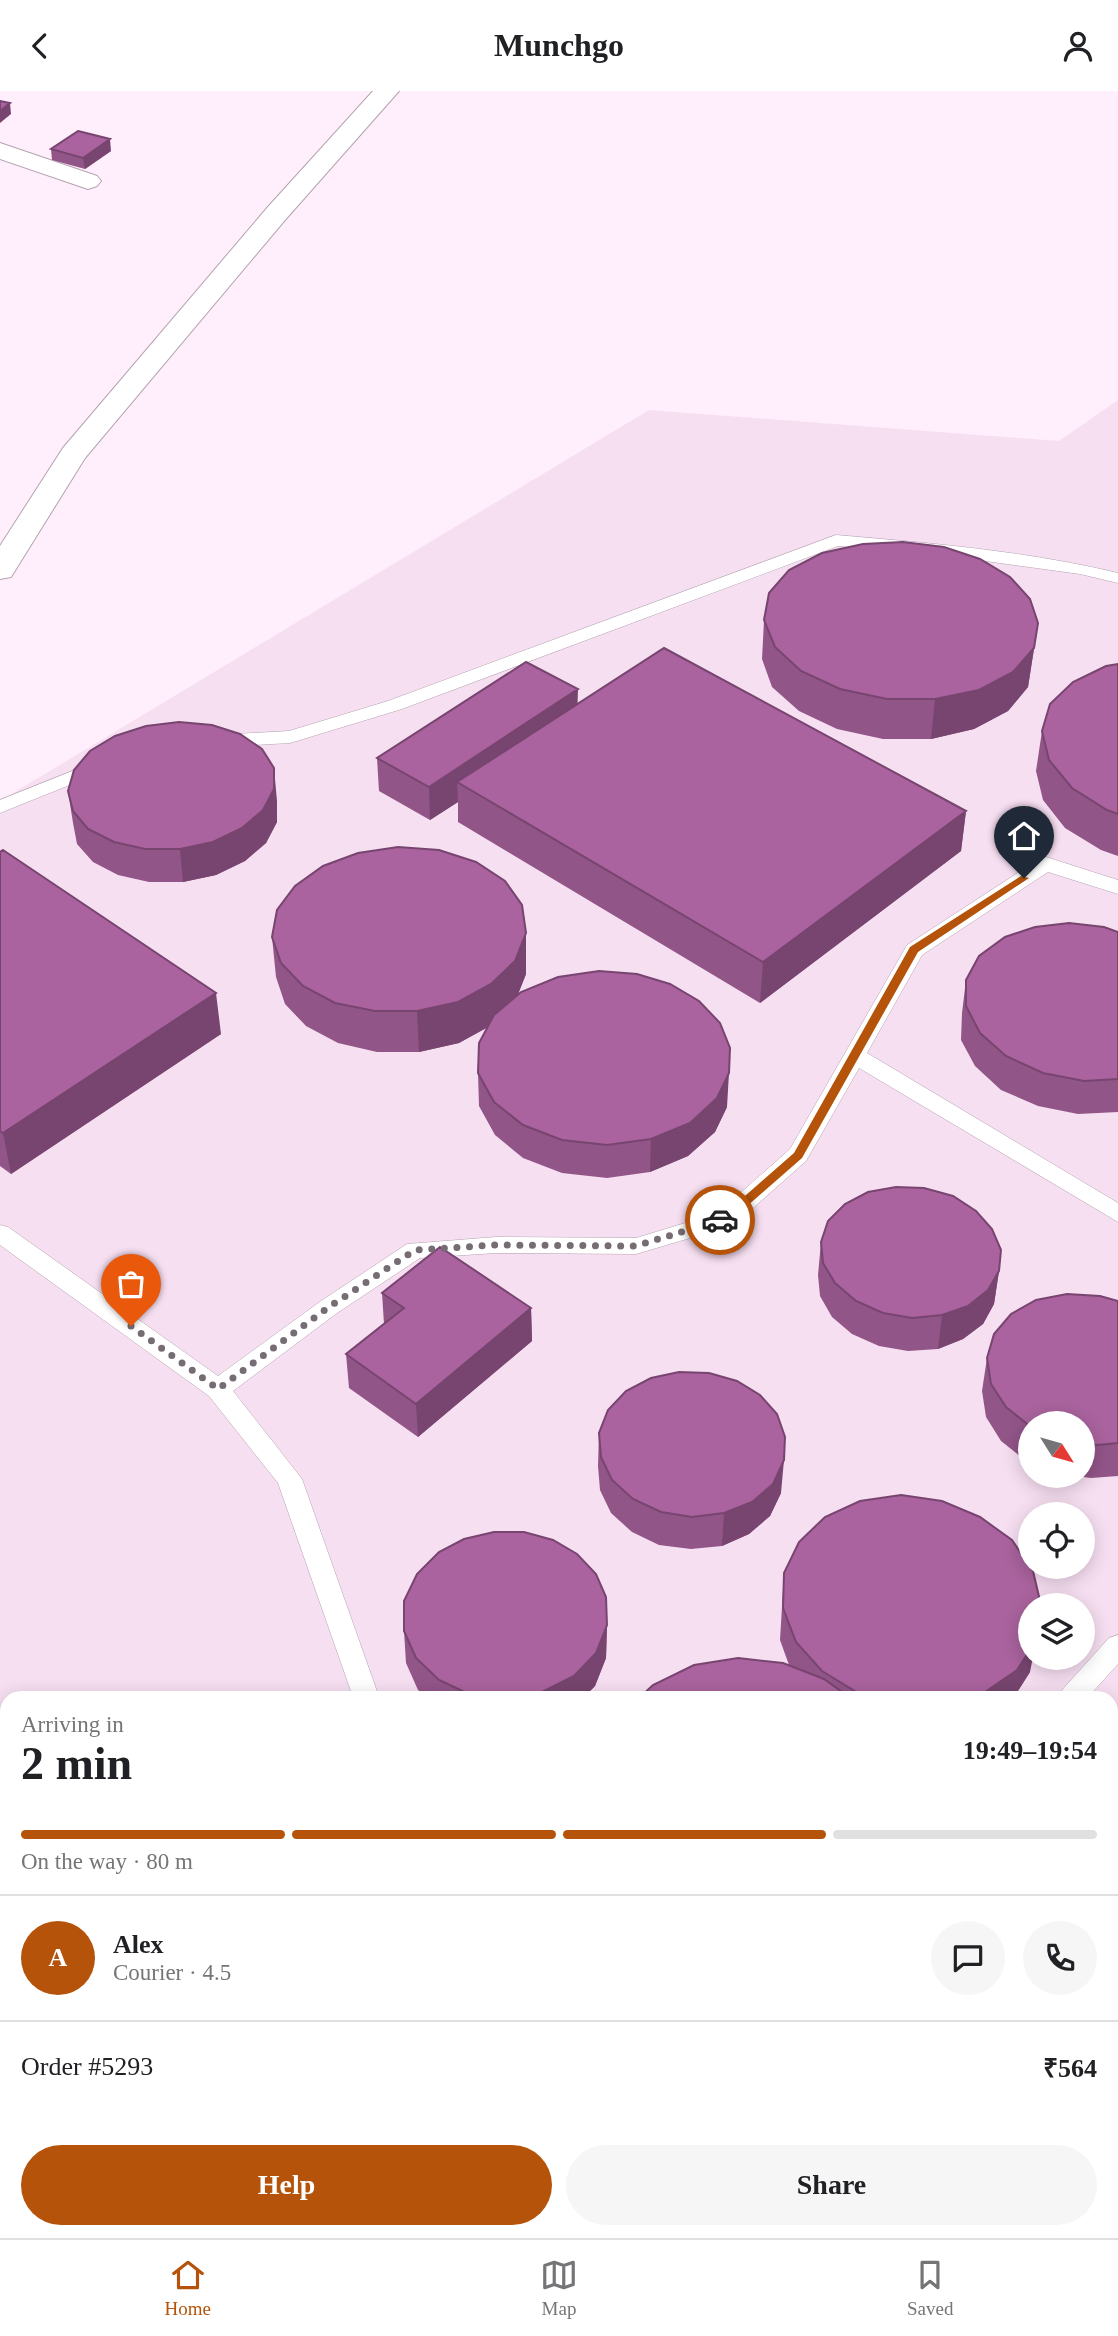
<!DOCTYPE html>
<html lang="en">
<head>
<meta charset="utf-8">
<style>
	:root { --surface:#fff; --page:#f6f6f6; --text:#202124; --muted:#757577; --line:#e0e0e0; --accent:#b45309 }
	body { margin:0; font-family:Georgia,serif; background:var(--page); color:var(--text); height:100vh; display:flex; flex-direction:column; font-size:26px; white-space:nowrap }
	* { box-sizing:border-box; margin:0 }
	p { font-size:23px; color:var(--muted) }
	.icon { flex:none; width:38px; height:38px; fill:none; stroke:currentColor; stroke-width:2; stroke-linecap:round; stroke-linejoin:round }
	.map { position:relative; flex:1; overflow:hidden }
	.side { position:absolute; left:0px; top:1600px; width:1118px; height:548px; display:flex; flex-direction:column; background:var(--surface); border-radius:21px 21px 0 0; box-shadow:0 4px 18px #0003 }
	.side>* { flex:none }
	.needle { width:46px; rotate:127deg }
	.fabs { position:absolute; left:1018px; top:1320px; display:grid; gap:14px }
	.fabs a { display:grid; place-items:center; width:77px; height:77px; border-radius:50%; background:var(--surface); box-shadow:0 4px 18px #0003; font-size:35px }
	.pin { position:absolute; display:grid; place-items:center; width:60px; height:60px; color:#fff; margin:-72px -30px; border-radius:50% 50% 50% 0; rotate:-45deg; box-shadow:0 0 7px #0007 }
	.pin .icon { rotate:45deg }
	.courier { position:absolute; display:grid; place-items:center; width:70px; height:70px; margin:-35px; border:5px solid #b45309; border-radius:50%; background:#fff; color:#222; box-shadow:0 2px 9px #0007 }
	.head em { font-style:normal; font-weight:800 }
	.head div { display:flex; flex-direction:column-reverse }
	.head { display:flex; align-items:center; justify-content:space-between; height:119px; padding:0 21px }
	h1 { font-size:46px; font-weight:800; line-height:52px }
	.bar { display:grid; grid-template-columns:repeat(4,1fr); gap:10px 7px; align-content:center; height:84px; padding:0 21px }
	.bar i { height:9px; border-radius:5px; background:var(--line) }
	.bar .current { background:var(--accent) }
	.bar p { grid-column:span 4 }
	.line { display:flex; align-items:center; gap:18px; padding:0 21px; border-top:2px solid var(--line) }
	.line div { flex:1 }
	.round { display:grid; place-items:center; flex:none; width:74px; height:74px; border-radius:37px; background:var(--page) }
	.cta { display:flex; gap:14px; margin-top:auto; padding:14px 21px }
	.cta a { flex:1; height:80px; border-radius:42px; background:var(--accent); color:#fff; font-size:28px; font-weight:800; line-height:80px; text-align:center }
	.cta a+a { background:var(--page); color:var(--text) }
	header { display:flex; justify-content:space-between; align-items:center; height:91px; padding:0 21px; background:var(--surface); font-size:32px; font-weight:800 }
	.dock { display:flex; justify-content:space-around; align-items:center; height:98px; border-top:2px solid var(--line); background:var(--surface); font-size:19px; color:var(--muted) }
	.dock a { display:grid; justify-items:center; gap:4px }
	.dock .current { color:var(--accent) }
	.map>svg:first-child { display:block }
	.built { fill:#f7dff2; fill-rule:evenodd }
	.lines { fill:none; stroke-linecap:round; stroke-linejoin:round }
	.lane-casing { stroke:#b3a3af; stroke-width:1 }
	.street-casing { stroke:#b3a3af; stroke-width:2 }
	.lane { fill:#fff; fill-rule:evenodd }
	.street { fill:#fff; fill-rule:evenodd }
	.wall { fill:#925588 }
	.shaded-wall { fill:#77456f }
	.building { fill:#aa639e; stroke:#77456f; stroke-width:2 }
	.route { fill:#b45309 }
	.done { stroke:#766d74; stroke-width:7; stroke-dasharray:0 12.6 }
</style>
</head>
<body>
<header><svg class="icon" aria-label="back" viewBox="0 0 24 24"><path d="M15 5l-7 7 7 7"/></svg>Munchgo<svg class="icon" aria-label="person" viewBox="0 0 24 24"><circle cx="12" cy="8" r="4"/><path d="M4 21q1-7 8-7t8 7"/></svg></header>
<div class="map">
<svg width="1118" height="2147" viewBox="0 0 1118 2147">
	<rect width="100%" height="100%" fill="#ffeefb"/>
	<!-- built -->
	<path class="built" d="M 1118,309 L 1118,2147 L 499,2147 L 491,2140 L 1111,2140 L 1111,1606 L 7,1606 L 7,1736 L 0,1730 L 0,710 L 649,319 L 1059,350 ZM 1031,1332 L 1083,1332 L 1083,1384 L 1031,1384 ZM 1031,1423 L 1083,1423 L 1083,1475 L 1031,1475 ZM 1031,1514 L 1083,1514 L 1083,1566 L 1031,1566 Z"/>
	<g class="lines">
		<defs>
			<path id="lane" d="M 836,444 C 930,452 1026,460 1118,482 L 1118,492 L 1080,483 L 934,463 L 838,455 L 402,618 L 290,652 L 218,656 L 208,650 L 218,644 L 289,640 L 388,610 Z
				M 100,669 L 107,671 L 110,675 L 107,679 L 0,722 L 0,709 Z
				M 1046,766 L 1118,789 L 1118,803 L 1048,781 L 922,864 L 867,962 L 1118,1112 L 1118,1131 L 859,977 L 806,1070 L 734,1134 L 636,1163 L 496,1162 L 420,1167 L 337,1222 L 233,1300 L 302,1388 L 379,1606 L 353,1606 L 278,1392 L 209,1305 L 0,1154 L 0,1134 L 8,1136 L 218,1285 L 321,1210 L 407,1153 L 496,1146 L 636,1147 L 718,1122 L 790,1058 L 907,854 L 1039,768 Z
				M 1118,1544 L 1118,1573 L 1088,1606 L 1059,1606 L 1063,1598 L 1109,1547 Z
				M 0,1918 L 7,1920 L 7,1949 L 0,1947 Z
				M 320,2140 L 360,2140 L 362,2147 L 323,2147 Z
				M 749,2140 L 779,2140 L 777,2147 L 747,2147 Z
				M 1008,2140 L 1045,2140 L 1047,2147 L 1011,2147 Z"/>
			<path id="street" d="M 373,0 L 399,0 L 285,129 L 85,367 L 11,486 L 0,488 L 0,455 L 63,357 L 267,117 Z
				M 0,52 L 97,85 L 101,90 L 97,95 L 88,98 L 0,68 Z"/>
		</defs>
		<!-- lane casing -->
		<use href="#lane" class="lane-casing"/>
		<!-- street casing -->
		<use href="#street" class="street-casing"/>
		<!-- lane -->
		<use href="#lane" class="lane"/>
		<!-- street -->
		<use href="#street" class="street"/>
	</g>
	<!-- wall -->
	<path class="wall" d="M 51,58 L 111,60 L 85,78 L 52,69 Z
		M 764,529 L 1038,532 L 1028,596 L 1008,620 L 974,638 L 931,648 L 883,648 L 837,638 L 799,620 L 772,596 L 762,568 Z
		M 1118,573 L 1118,765 L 1101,759 L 1065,737 L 1043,709 L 1036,680 L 1042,640 Z
		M 578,613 L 966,720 L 961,760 L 760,912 L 458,731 L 458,711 L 430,729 L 379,700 L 377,667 Z
		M 68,700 L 277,710 L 277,731 L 266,752 L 245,770 L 216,784 L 183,791 L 149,791 L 118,784 L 93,771 L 77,753 L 73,732 Z
		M 0,761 L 221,943 L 11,1083 L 0,1075 Z
		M 1118,841 L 1118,1021 L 1078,1023 L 1038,1015 L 1001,999 L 975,975 L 961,949 L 962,922 L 966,889 Z
		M 272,846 L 526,883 L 518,903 L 727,1016 L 715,1041 L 688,1065 L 650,1081 L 607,1087 L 562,1082 L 523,1067 L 495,1044 L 479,1015 L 478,982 L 487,936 L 459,952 L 419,961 L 377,961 L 338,952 L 306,935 L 285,913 L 276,886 Z
		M 821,1151 L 999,1180 L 994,1213 L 983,1233 L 963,1248 L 938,1258 L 908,1260 L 879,1255 L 852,1243 L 832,1226 L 820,1205 L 818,1184 Z
		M 382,1202 L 531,1217 L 532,1250 L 418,1346 L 349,1297 L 346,1263 L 384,1233 Z
		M 1118,1210 L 1118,1385 L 1091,1387 L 1069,1384 L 1083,1384 L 1083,1332 L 1031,1332 L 1031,1372 L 1026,1370 L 1001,1350 L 986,1326 L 982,1300 L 987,1267 Z
		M 599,1342 L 781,1402 L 770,1425 L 749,1443 L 722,1455 L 691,1458 L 659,1454 L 632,1441 L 611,1422 L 600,1399 L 598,1375 Z
		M 784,1482 L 1030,1581 L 1014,1606 L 640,1606 L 789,1574 L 780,1549 Z
		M 607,1534 L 606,1567 L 595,1595 L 584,1606 L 426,1606 L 418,1599 L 406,1572 L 404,1540 Z
		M 1118,1666 L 1118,1863 L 1111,1858 L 1111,1672 Z"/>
	<!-- shaded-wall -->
	<path class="shaded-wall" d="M 10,12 L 11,23 L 0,32 L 0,20 Z
		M 110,48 L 111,60 L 85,78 L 83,67 Z
		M 1038,532 L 1028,596 L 1008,620 L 974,638 L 931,648 L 935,608 Z
		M 578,598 L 577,631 L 457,691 L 458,711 L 430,729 L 429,696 Z
		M 274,677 L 277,710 L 277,731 L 266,752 L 245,770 L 216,784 L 183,791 L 180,758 Z
		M 966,720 L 961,760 L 760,912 L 763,871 Z
		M 526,842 L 526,883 L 515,911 L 492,934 L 459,952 L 419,961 L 417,920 Z
		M 216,902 L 221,943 L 11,1083 L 3,1042 Z
		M 729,982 L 727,1016 L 715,1041 L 688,1065 L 650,1081 L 651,1048 Z
		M 999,1180 L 994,1213 L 983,1233 L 963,1248 L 938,1258 L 942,1224 Z
		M 531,1217 L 532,1250 L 418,1346 L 416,1313 Z
		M 784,1369 L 781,1402 L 770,1425 L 749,1443 L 722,1455 L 724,1422 Z
		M 607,1534 L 606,1567 L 595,1595 L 584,1606 L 542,1606 L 542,1601 Z
		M 1031,1557 L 1031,1566 L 1033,1566 L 1030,1581 L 1014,1606 L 968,1606 Z"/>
	<!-- building -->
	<path class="building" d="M 0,10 L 10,12 L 0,20 Z
		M 78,40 L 110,48 L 83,67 L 51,58 Z
		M 903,451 L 944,456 L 980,468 L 1010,486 L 1030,508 L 1038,532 L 1034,557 L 1013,581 L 979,599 L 935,608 L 887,608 L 840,598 L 801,580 L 775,556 L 764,529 L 769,502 L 789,479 L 822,462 L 863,453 Z
		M 664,557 L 966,720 L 763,871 L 457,691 Z
		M 526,571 L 578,598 L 429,696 L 377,667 Z
		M 1118,573 L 1118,723 L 1107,719 L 1072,697 L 1049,669 L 1042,640 L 1050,613 L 1073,591 L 1106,575 Z
		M 179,631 L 212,634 L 240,643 L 262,658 L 274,677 L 274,698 L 263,719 L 242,737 L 213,751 L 180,758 L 145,758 L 114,751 L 88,738 L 73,720 L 68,700 L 74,679 L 90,660 L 115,645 L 146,635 Z
		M 398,756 L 439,759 L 476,771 L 505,790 L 522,814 L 526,842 L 515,870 L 491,893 L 458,911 L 417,920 L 375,920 L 335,912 L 303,895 L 281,872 L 272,846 L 277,819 L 295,795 L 323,775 L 358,762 Z
		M 3,759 L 216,902 L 3,1042 L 0,1040 L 0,761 Z
		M 1069,832 L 1104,836 L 1118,841 L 1118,988 L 1084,990 L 1043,982 L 1006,965 L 980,942 L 966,915 L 966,889 L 979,865 L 1005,846 L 1035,836 Z
		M 599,880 L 637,883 L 670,893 L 699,910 L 720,932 L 730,957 L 729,982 L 717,1007 L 690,1032 L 651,1048 L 607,1054 L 562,1049 L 523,1034 L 494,1011 L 478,982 L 479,952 L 494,924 L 521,901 L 558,886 Z
		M 896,1096 L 924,1097 L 953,1105 L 976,1120 L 992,1138 L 1001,1159 L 999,1180 L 988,1199 L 968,1215 L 942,1224 L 912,1227 L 883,1222 L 856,1210 L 835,1192 L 823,1172 L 821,1151 L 828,1130 L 845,1113 L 868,1101 Z
		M 440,1156 L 531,1217 L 416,1313 L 346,1263 L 404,1217 L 382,1202 Z
		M 1067,1203 L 1100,1205 L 1118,1210 L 1118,1352 L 1098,1354 L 1083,1352 L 1083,1332 L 1031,1332 L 1031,1336 L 1006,1316 L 991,1293 L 987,1267 L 994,1243 L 1011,1223 L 1036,1209 Z
		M 679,1281 L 709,1282 L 737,1290 L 760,1304 L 777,1323 L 785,1346 L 784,1369 L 773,1393 L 752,1411 L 724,1422 L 692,1426 L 661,1421 L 633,1408 L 612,1389 L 601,1366 L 599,1342 L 608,1319 L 626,1300 L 651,1287 Z
		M 901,1404 L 942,1410 L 980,1426 L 1012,1449 L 1033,1480 L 1041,1514 L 1031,1514 L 1031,1557 L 1017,1579 L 985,1601 L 968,1606 L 874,1606 L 858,1602 L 822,1580 L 796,1551 L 783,1517 L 784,1482 L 799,1451 L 825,1426 L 860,1410 Z
		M 494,1441 L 524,1441 L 553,1449 L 577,1463 L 596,1483 L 606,1506 L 607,1534 L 596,1562 L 574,1585 L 542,1601 L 510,1606 L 471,1604 L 439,1589 L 416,1567 L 404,1540 L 404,1510 L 417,1483 L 439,1461 L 464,1448 Z
		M 738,1567 L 783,1572 L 824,1588 L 849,1606 L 640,1606 L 653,1594 L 694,1574 Z
		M 1118,1666 L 1118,1826 L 1111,1821 L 1111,1672 Z"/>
	<!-- route -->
	<path class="route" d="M 1021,785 L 1029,787 L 918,861 L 802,1067 L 730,1130 L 716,1132 L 716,1126 L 722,1125 L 794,1062 L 910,856 Z"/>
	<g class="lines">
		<!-- done -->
		<path class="done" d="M 131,1235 L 218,1298 L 329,1216 L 415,1159 L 496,1154 L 636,1155 L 720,1129"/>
	</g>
</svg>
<div class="fabs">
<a><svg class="needle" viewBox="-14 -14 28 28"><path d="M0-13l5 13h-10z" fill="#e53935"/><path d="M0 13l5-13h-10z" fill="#757577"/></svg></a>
<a><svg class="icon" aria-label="locate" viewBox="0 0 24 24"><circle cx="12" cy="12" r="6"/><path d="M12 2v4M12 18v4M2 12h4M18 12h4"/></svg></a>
<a><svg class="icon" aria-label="layers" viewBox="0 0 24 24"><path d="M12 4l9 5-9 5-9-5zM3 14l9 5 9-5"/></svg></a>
</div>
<div class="pin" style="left:131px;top:1235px;background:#ea580c"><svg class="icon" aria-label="bag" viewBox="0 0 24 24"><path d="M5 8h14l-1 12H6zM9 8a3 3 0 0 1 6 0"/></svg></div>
<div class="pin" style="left:1024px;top:787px;background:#1f2937"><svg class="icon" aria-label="home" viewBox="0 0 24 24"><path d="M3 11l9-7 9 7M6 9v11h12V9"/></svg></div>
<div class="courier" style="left:720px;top:1129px"><svg class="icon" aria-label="car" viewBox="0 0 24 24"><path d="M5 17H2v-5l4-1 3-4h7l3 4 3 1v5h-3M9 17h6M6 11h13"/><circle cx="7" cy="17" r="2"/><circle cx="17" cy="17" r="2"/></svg></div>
<section class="side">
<div class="head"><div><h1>2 min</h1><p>Arriving in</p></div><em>19:49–19:54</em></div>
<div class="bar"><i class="current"></i><i class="current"></i><i class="current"></i><i></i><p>On the way · 80 m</p></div>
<div class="line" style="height:126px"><b class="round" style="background:var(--accent);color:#fff">A</b><div><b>Alex</b><p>Courier · 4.5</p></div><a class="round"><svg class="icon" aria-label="chat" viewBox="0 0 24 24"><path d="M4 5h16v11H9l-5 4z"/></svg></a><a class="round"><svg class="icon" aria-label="phone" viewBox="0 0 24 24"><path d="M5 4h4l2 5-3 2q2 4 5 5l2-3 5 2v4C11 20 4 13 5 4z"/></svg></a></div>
<div class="line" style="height:91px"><div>Order #5293</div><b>₹564</b></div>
<div class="cta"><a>Help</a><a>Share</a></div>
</section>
</div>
<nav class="dock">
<a class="current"><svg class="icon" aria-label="home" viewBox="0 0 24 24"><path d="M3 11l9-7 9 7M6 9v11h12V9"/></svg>Home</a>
<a><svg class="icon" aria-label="map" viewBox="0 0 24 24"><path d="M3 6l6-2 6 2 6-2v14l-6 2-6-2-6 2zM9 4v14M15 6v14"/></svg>Map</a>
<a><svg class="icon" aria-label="saved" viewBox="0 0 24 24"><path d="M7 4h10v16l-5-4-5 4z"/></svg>Saved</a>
</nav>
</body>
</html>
